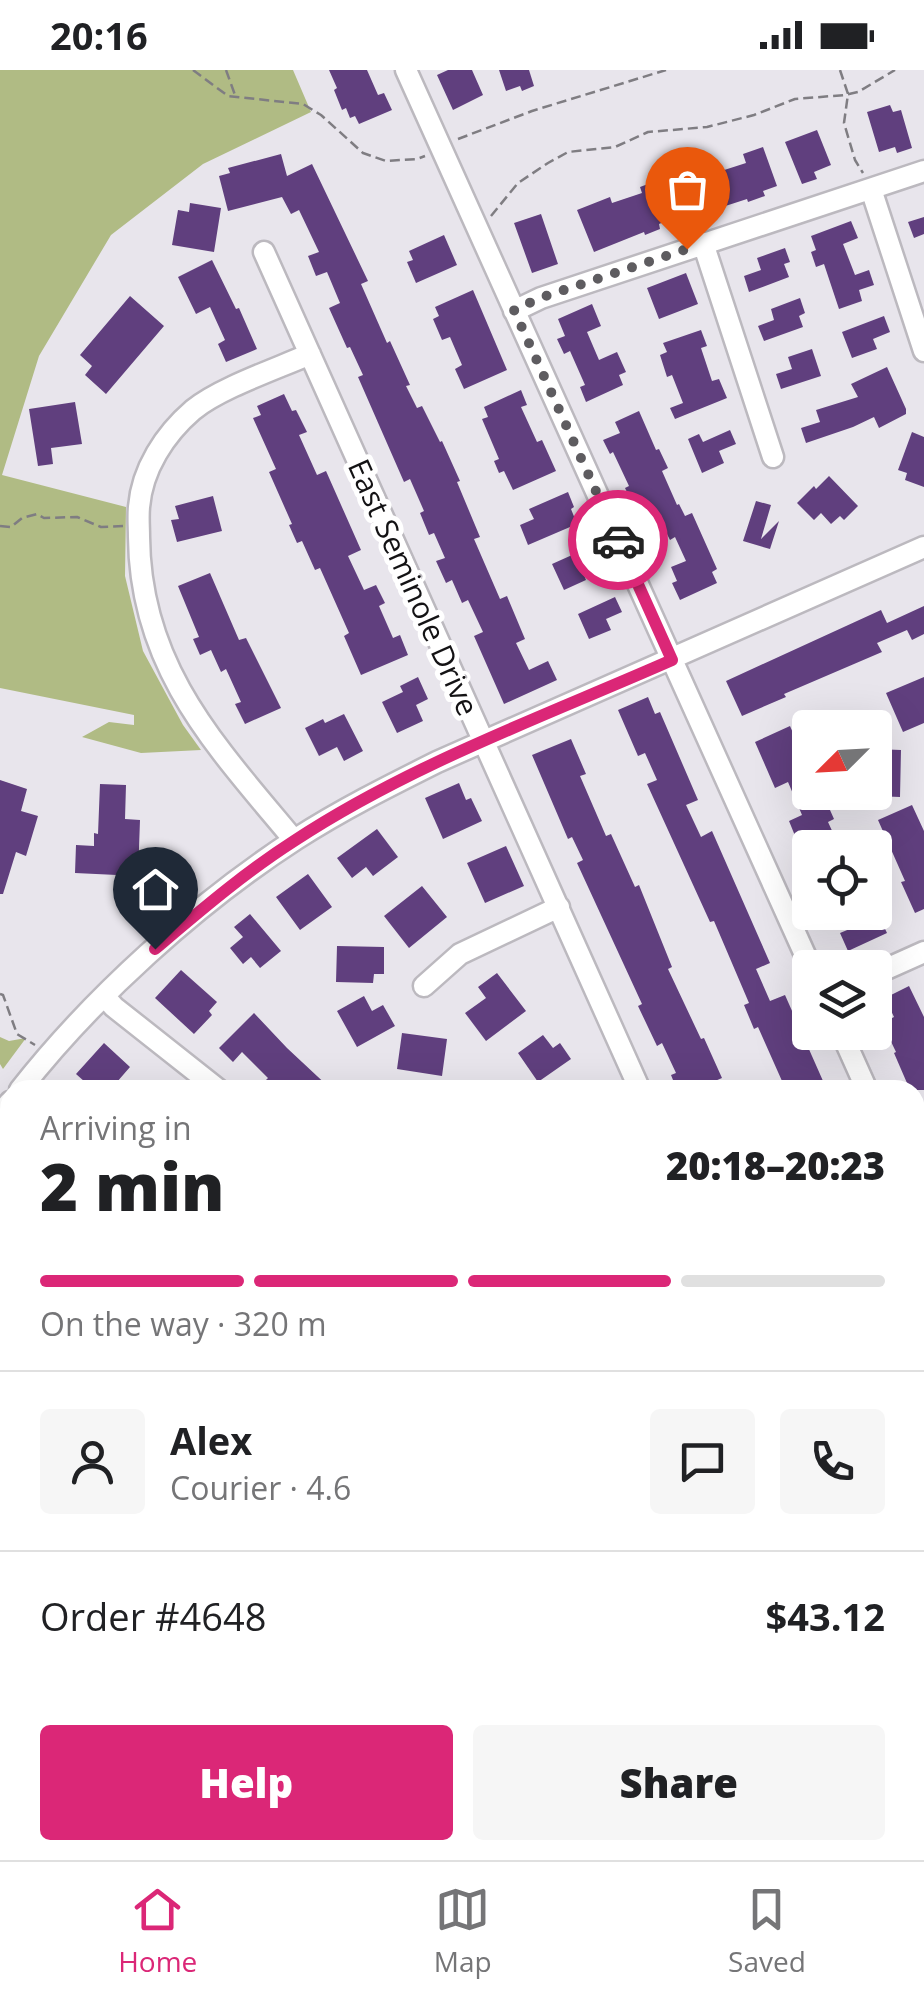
<!DOCTYPE html>
<html lang="en">
<head>
<meta charset="utf-8">
<style>
	:root { --surface:#fff; --page:#f6f6f6; --text:#202124; --muted:#757577; --line:#e0e0e0; --accent:#db2777 }
	body { margin:0; font-family:"Open Sans",sans-serif; background:var(--page); color:var(--text); height:100vh; display:flex; flex-direction:column; font-size:38px; white-space:nowrap }
	* { box-sizing:border-box; margin:0 }
	p { font-size:32px; color:var(--muted) }
	.icon { flex:none; width:55px; height:55px; fill:none; stroke:currentColor; stroke-width:2; stroke-linecap:round; stroke-linejoin:round }
	.map { position:relative; flex:1; overflow:hidden }
	.side { position:absolute; left:0px; top:1010px; width:925px; height:780px; display:flex; flex-direction:column; background:var(--surface); border-radius:30px 30px 0 0; box-shadow:0 10px 40px #0002 }
	.side>* { flex:none }
	.needle { width:65px; rotate:246deg }
	.tools { position:absolute; left:792px; top:640px; display:grid; gap:20px }
	.tools a { display:grid; place-items:center; width:100px; height:100px; border-radius:10px; background:var(--surface); box-shadow:0 10px 40px #0002; font-size:50px }
	.pin { position:absolute; display:grid; place-items:center; width:85px; height:85px; color:#fff; margin:-102px -42px; border-radius:50% 50% 50% 0; rotate:-45deg; box-shadow:0 0 10px #0007 }
	.pin .icon { rotate:45deg }
	.courier { position:absolute; display:grid; place-items:center; width:100px; height:100px; margin:-50px; border:8px solid #db2777; border-radius:50%; background:#fff; color:#222; box-shadow:0 2px 12px #0007 }
	.head em { font-style:normal; font-weight:800 }
	.head div { display:flex; flex-direction:column-reverse }
	.head { display:flex; align-items:center; justify-content:space-between; height:170px; padding:0 40px }
	h1 { font-size:65px; font-weight:800; line-height:75px }
	.bar { display:grid; grid-template-columns:repeat(4,1fr); gap:15px 10px; align-content:center; height:120px; padding:0 40px }
	.bar i { height:12px; border-radius:8px; background:var(--line) }
	.bar .on { background:var(--accent) }
	.bar p { grid-column:span 4 }
	.line { display:flex; align-items:center; gap:25px; padding:0 40px; border-top:2px solid var(--line) }
	.line div { flex:1 }
	.round { display:grid; place-items:center; flex:none; width:105px; height:105px; border-radius:10px; background:var(--page) }
	.action { display:flex; gap:20px; margin-top:auto; padding:20px 40px }
	.action a { flex:1; height:115px; border-radius:10px; background:var(--accent); color:#fff; font-size:40px; font-weight:800; line-height:115px; text-align:center }
	.action a+a { background:var(--page); color:var(--text) }
	.status { display:flex; justify-content:space-between; align-items:center; height:70px; padding:0 50px; background:var(--surface); direction:ltr }
	.status svg { height:28px; fill:currentColor }
	.tabs { display:flex; justify-content:space-around; align-items:center; height:140px; border-top:2px solid var(--line); background:var(--surface); font-size:28px; color:var(--muted) }
	.tabs a { display:grid; justify-items:center; gap:5px }
	.tabs .on { color:var(--accent) }
	.map>svg:first-child { display:block }
	.green { fill:#b0bb84 }
	.building { fill:#603f7e }
	.lines { fill:none; stroke-linecap:round; stroke-linejoin:round }
	.minor-casing { stroke:#bcb9bf; stroke-width:25 }
	.path { stroke:#7f7d82; stroke-width:2.5; stroke-dasharray:10 5; stroke-linecap:butt }
	.minor { stroke:#fff; stroke-width:20 }
	.done { stroke:#5e5c60; stroke-width:10; stroke-dasharray:0 18 }
	.route { stroke:#db2777; stroke-width:12 }
	.labels { text-anchor:middle; dominant-baseline:central; stroke-width:10; stroke-linejoin:round; paint-order:stroke }
	.street-label { font-size:30px; fill:#131214; stroke:#fff }
</style>
</head>
<body>
<div class="status"><b>20:16</b><svg viewBox="0 0 49 12"><path d="M0 12V9h3v3zM5 12V6h3v6zM10 12V3h3v9zM15 12V0h3v12zM26 1h20v11H26zM47 4h2v5h-2z"/></svg></div>
<div class="map">
<svg width="924" height="1790" viewBox="0 0 924 1790">
	<rect width="100%" height="100%" fill="#e8e5ec"/>
	<!-- green -->
	<path class="green" d="M 0,0 L 293,0 L 311,42 L 203,94 L 111,165 L 39,286 L 2,405 L 126,437 L 125,506 L 143,581 L 183,655 L 201,680 L 141,683 L 82,667 L 109,652 L 134,655 L 134,645 L 0,618 Z
		M 0,967 L 9,971 L 26,968 L 3,999 L 0,994 Z"/>
	<!-- building -->
	<path class="building" d="M 329,0 L 367,0 L 378,25 L 384,23 L 392,40 L 359,54 L 355,46 L 350,48 L 346,38 L 342,40 L 334,20 L 337,18 Z
		M 448,0 L 472,0 L 483,25 L 453,40 L 437,5 Z
		M 499,0 L 529,0 L 534,16 L 522,21 L 520,16 L 506,21 Z
		M 890,35 L 893,42 L 901,40 L 912,78 L 897,83 L 895,77 L 879,82 L 867,42 Z
		M 817,60 L 831,95 L 814,102 L 817,109 L 802,114 L 785,72 Z
		M 763,77 L 777,116 L 763,121 L 765,126 L 748,132 L 747,129 L 713,140 L 712,136 L 673,148 L 659,154 L 660,159 L 645,165 L 644,162 L 594,182 L 577,140 L 610,127 L 612,133 L 642,123 L 640,117 L 696,96 L 698,105 L 717,98 L 718,102 L 746,93 L 743,84 Z
		M 281,84 L 287,106 L 312,94 L 368,211 L 361,214 L 387,273 L 390,271 L 410,315 L 406,316 L 417,338 L 422,336 L 440,372 L 442,371 L 460,411 L 457,412 L 480,467 L 474,469 L 500,529 L 507,526 L 525,569 L 516,573 L 529,600 L 548,591 L 557,610 L 504,634 L 474,566 L 483,562 L 468,530 L 462,533 L 452,510 L 446,513 L 436,491 L 445,488 L 434,463 L 429,465 L 420,443 L 424,441 L 410,409 L 404,412 L 358,307 L 363,305 L 350,277 L 347,278 L 329,238 L 340,233 L 327,202 L 316,206 L 308,186 L 319,182 L 299,140 L 291,144 L 282,127 L 228,141 L 219,106 L 230,103 L 228,98 Z
		M 190,133 L 221,138 L 214,182 L 172,175 L 178,140 L 189,142 Z
		M 541,144 L 558,194 L 532,203 L 514,153 Z
		M 924,147 L 924,164 L 914,168 L 908,152 Z
		M 851,151 L 858,168 L 843,174 L 855,205 L 869,200 L 874,215 L 859,220 L 862,231 L 839,239 L 824,194 L 816,197 L 811,182 L 816,180 L 811,166 Z
		M 444,165 L 457,195 L 416,213 L 407,192 L 413,190 L 409,181 Z
		M 785,178 L 790,192 L 784,194 L 789,207 L 749,222 L 744,206 L 761,200 L 757,188 Z
		M 212,190 L 236,239 L 239,238 L 257,279 L 226,292 L 218,274 L 225,270 L 210,237 L 196,244 L 178,207 Z
		M 686,203 L 698,234 L 659,249 L 647,218 Z
		M 473,220 L 507,300 L 464,319 L 455,299 L 462,295 L 450,267 L 442,270 L 433,249 L 439,246 L 435,237 Z
		M 130,226 L 164,256 L 106,324 L 85,305 L 92,296 L 80,285 Z
		M 800,228 L 805,243 L 799,246 L 803,257 L 764,271 L 758,256 L 774,250 L 771,239 Z
		M 592,234 L 601,256 L 587,262 L 599,290 L 617,282 L 626,302 L 619,305 L 623,315 L 586,332 L 580,317 L 585,315 L 570,281 L 564,284 L 557,269 L 565,266 L 558,249 Z
		M 884,246 L 890,262 L 873,269 L 877,279 L 852,288 L 842,262 Z
		M 701,260 L 707,276 L 701,278 L 712,311 L 719,309 L 727,328 L 675,349 L 670,338 L 683,333 L 672,305 L 667,307 L 660,285 L 667,282 L 663,273 Z
		M 812,279 L 821,306 L 781,319 L 776,304 L 792,299 L 788,287 Z
		M 887,297 L 906,339 L 906,344 L 879,358 L 874,347 L 853,357 L 806,373 L 801,358 L 820,352 L 816,340 L 858,327 L 851,314 Z
		M 521,320 L 527,335 L 521,337 L 537,372 L 542,370 L 556,401 L 513,420 L 504,401 L 499,403 L 494,391 L 499,389 L 482,349 L 488,347 L 484,337 Z
		M 284,324 L 292,341 L 296,340 L 307,362 L 299,365 L 317,405 L 326,401 L 361,480 L 348,486 L 364,520 L 376,515 L 385,533 L 379,536 L 393,568 L 400,565 L 408,585 L 361,605 L 344,566 L 349,563 L 320,498 L 315,500 L 302,471 L 297,473 L 289,455 L 292,454 L 269,402 L 276,399 L 253,348 L 261,345 L 257,336 Z
		M 75,332 L 82,374 L 51,378 L 53,394 L 38,396 L 29,339 Z
		M 639,341 L 656,380 L 659,379 L 668,398 L 662,401 L 677,435 L 679,434 L 685,446 L 692,443 L 717,499 L 712,502 L 717,513 L 680,530 L 672,513 L 677,511 L 671,497 L 686,491 L 675,467 L 670,470 L 664,458 L 648,465 L 625,418 L 629,416 L 613,382 L 610,384 L 603,370 L 620,363 L 615,352 Z
		M 730,360 L 736,374 L 719,381 L 724,393 L 702,403 L 688,369 L 699,364 L 703,372 Z
		M 912,362 L 924,367 L 924,417 L 905,410 L 907,403 L 898,400 Z
		M 829,406 L 858,436 L 844,450 L 840,446 L 831,454 L 821,443 L 814,450 L 797,433 L 814,416 L 816,419 Z
		M 568,422 L 574,437 L 571,439 L 577,454 L 528,475 L 520,455 L 534,449 L 529,439 Z
		M 213,426 L 222,461 L 177,472 L 171,450 L 179,449 L 175,436 Z
		M 756,431 L 771,435 L 761,469 L 779,451 L 770,479 L 743,471 Z
		M 590,477 L 597,491 L 581,498 L 586,510 L 564,520 L 552,494 Z
		M 210,503 L 239,570 L 246,568 L 281,638 L 245,654 L 235,634 L 241,632 L 226,599 L 221,602 L 211,580 L 200,585 L 193,569 L 199,567 L 178,516 Z
		M 615,527 L 622,542 L 606,549 L 611,560 L 589,569 L 578,544 Z
		M 924,536 L 924,564 L 912,570 L 907,560 L 877,573 L 882,582 L 784,624 L 786,627 L 742,646 L 726,611 L 881,540 L 887,553 Z
		M 418,607 L 428,629 L 416,635 L 423,651 L 397,663 L 382,632 L 403,622 L 400,616 Z
		M 924,607 L 924,653 L 903,662 L 886,623 Z
		M 648,627 L 655,644 L 660,642 L 698,730 L 686,735 L 701,767 L 712,761 L 770,893 L 756,899 L 770,931 L 785,925 L 827,1020 L 786,1020 L 758,957 L 754,959 L 744,935 L 749,933 L 714,851 L 710,852 L 647,714 L 657,710 L 645,683 L 638,686 L 618,640 Z
		M 344,644 L 363,681 L 344,691 L 337,677 L 319,686 L 305,658 L 323,649 L 325,653 Z
		M 790,656 L 810,702 L 810,722 L 822,722 L 834,749 L 828,752 L 840,778 L 800,778 L 789,751 L 802,745 L 788,712 L 775,718 L 755,672 Z
		M 571,669 L 586,704 L 580,706 L 606,766 L 611,764 L 635,817 L 639,815 L 672,897 L 668,899 L 701,969 L 704,968 L 722,1008 L 694,1020 L 677,1020 L 671,1005 L 676,1003 L 662,973 L 657,976 L 638,936 L 642,934 L 577,793 L 583,790 L 572,767 L 568,769 L 532,685 Z
		M 875,679 L 901,680 L 900,727 L 875,726 Z
		M 0,710 L 27,719 L 21,741 L 38,746 L 26,786 L 16,782 L 3,824 L 0,824 Z
		M 459,713 L 466,730 L 471,728 L 482,751 L 443,769 L 425,728 Z
		M 100,714 L 126,715 L 125,749 L 140,750 L 138,806 L 75,803 L 76,775 L 94,776 L 94,763 L 98,764 Z
		M 912,735 L 924,761 L 924,839 L 915,843 L 901,812 L 905,811 L 878,750 Z
		M 377,759 L 398,787 L 373,806 L 366,797 L 352,808 L 337,788 Z
		M 506,776 L 524,816 L 485,833 L 467,793 Z
		M 308,804 L 332,837 L 300,860 L 276,827 Z
		M 422,816 L 447,847 L 409,878 L 384,846 Z
		M 845,842 L 877,842 L 887,863 L 848,881 L 840,863 L 852,858 Z
		M 250,844 L 281,881 L 260,898 L 251,887 L 243,894 L 230,878 L 243,867 L 234,857 Z
		M 337,876 L 384,877 L 384,904 L 374,904 L 373,913 L 336,912 Z
		M 181,900 L 217,932 L 209,941 L 212,945 L 194,964 L 155,928 Z
		M 497,903 L 526,941 L 486,971 L 465,943 L 486,928 L 478,917 Z
		M 909,916 L 924,947 L 924,1020 L 910,1020 L 894,983 L 896,982 L 882,953 L 894,947 L 885,928 Z
		M 364,926 L 372,941 L 383,935 L 395,956 L 357,977 L 337,941 Z
		M 254,943 L 287,978 L 332,1020 L 277,1020 L 266,1010 L 268,1008 L 242,982 L 233,992 L 219,978 Z
		M 402,963 L 447,969 L 442,1006 L 397,999 Z
		M 543,965 L 553,978 L 560,973 L 571,989 L 538,1012 L 518,983 Z
		M 104,973 L 130,997 L 110,1020 L 94,1020 L 76,1004 Z"/>
	<g class="lines">
		<defs>
			<path id="minor" d="M 406,0 L 811,898
				M 871,119 L 924,281
				M 703,173 L 773,387
				M 264,182 L 640,1020
				M 514,241 L 541,228 L 924,101
				M 294,770 C 216,676 140,598 139,467 C 139,457 138,447 139,437 C 142,399 165,364 193,340 C 220,318 276,299 310,284
				M 875,904 L 924,882
				M 424,916 L 460,884 L 559,837
				M 104,926 L 114,937 L 219,1020
				M 841,962 L 867,1020
				M 20,1020 C 92,928 197,833 296,769 C 341,740 389,716 437,692 L 924,477
				M 0,1045 L 10,1032
				M 915,1127 L 924,1147
				M 0,1156 L 10,1161
				M 915,1380 L 924,1376
				M 915,1608 L 924,1604
				M 0,1660 L 10,1668
				M 694,1780 L 699,1790
				M 508,1790 L 530,1780"/>
		</defs>
		<!-- minor casing -->
		<use href="#minor" class="minor-casing"/>
		<!-- path -->
		<path class="path" d="M 193,0 L 228,26 L 303,34 L 321,45 L 363,83 L 386,91 L 417,89 L 425,86
			M 226,0 L 235,25
			M 840,0 L 848,24 L 844,53 L 855,90 L 863,103
			M 458,69 L 532,41 L 666,0
			M 491,146 L 518,113 L 548,93 L 568,82 L 615,77 L 648,62 L 707,57 L 754,45 L 795,29 L 845,25 L 858,22 L 895,0
			M 0,456 L 11,457 L 22,448 L 37,444 L 44,448 L 77,447 L 101,457 L 123,456
			M 0,924 L 3,925 L 17,964 L 35,975"/>
		<!-- minor -->
		<use href="#minor" class="minor"/>
	</g>
	<g class="lines">
		<!-- done -->
		<path class="done" d="M 618,470 L 514,240 L 540,228 L 687,179"/>
		<!-- route -->
		<path class="route" d="M 155,879 C 200,841 244,803 294,771 C 411,694 545,646 672,590 L 618,470"/>
	</g>
	<g class="labels">
		<!-- street labels -->
		<g class="street-label">
			<text transform="translate(414 517) rotate(66)">East Seminole Drive</text>
		</g>
	</g>
</svg>
<div class="tools">
<a><svg class="needle" viewBox="-14 -14 28 28"><path d="M0-13l5 13h-10z" fill="#e53935"/><path d="M0 13l5-13h-10z" fill="#757577"/></svg></a>
<a><svg class="icon" aria-label="locate" viewBox="0 0 24 24"><circle cx="12" cy="12" r="6"/><path d="M12 2v4M12 18v4M2 12h4M18 12h4"/></svg></a>
<a><svg class="icon" aria-label="layers" viewBox="0 0 24 24"><path d="M12 4l9 5-9 5-9-5zM3 14l9 5 9-5"/></svg></a>
</div>
<div class="pin" style="left:687px;top:179px;background:#ea580c"><svg class="icon" aria-label="bag" viewBox="0 0 24 24"><path d="M5 8h14l-1 12H6zM9 8a3 3 0 0 1 6 0"/></svg></div>
<div class="pin" style="left:155px;top:879px;background:#1f2937"><svg class="icon" aria-label="home" viewBox="0 0 24 24"><path d="M3 11l9-7 9 7M6 9v11h12V9"/></svg></div>
<div class="courier" style="left:618px;top:470px"><svg class="icon" aria-label="car" viewBox="0 0 24 24"><path d="M5 17H2v-5l4-1 3-4h7l3 4 3 1v5h-3M9 17h6M6 11h13"/><circle cx="7" cy="17" r="2"/><circle cx="17" cy="17" r="2"/></svg></div>
<section class="side">
<div class="head"><div><h1>2 min</h1><p>Arriving in</p></div><em>20:18–20:23</em></div>
<div class="bar"><i class="on"></i><i class="on"></i><i class="on"></i><i></i><p>On the way · 320 m</p></div>
<div class="line" style="height:180px"><a class="round"><svg class="icon" aria-label="person" viewBox="0 0 24 24"><circle cx="12" cy="8" r="4"/><path d="M4 21q1-7 8-7t8 7"/></svg></a><div><b>Alex</b><p>Courier · 4.6</p></div><a class="round"><svg class="icon" aria-label="chat" viewBox="0 0 24 24"><path d="M4 5h16v11H9l-5 4z"/></svg></a><a class="round"><svg class="icon" aria-label="phone" viewBox="0 0 24 24"><path d="M5 4h4l2 5-3 2q2 4 5 5l2-3 5 2v4C11 20 4 13 5 4z"/></svg></a></div>
<div class="line" style="height:130px"><div>Order #4648</div><b>$43.12</b></div>
<div class="action"><a>Help</a><a>Share</a></div>
</section>
</div>
<nav class="tabs">
<a class="on"><svg class="icon" aria-label="home" viewBox="0 0 24 24"><path d="M3 11l9-7 9 7M6 9v11h12V9"/></svg>Home</a>
<a><svg class="icon" aria-label="map" viewBox="0 0 24 24"><path d="M3 6l6-2 6 2 6-2v14l-6 2-6-2-6 2zM9 4v14M15 6v14"/></svg>Map</a>
<a><svg class="icon" aria-label="saved" viewBox="0 0 24 24"><path d="M7 4h10v16l-5-4-5 4z"/></svg>Saved</a>
</nav>
</body>
</html>
